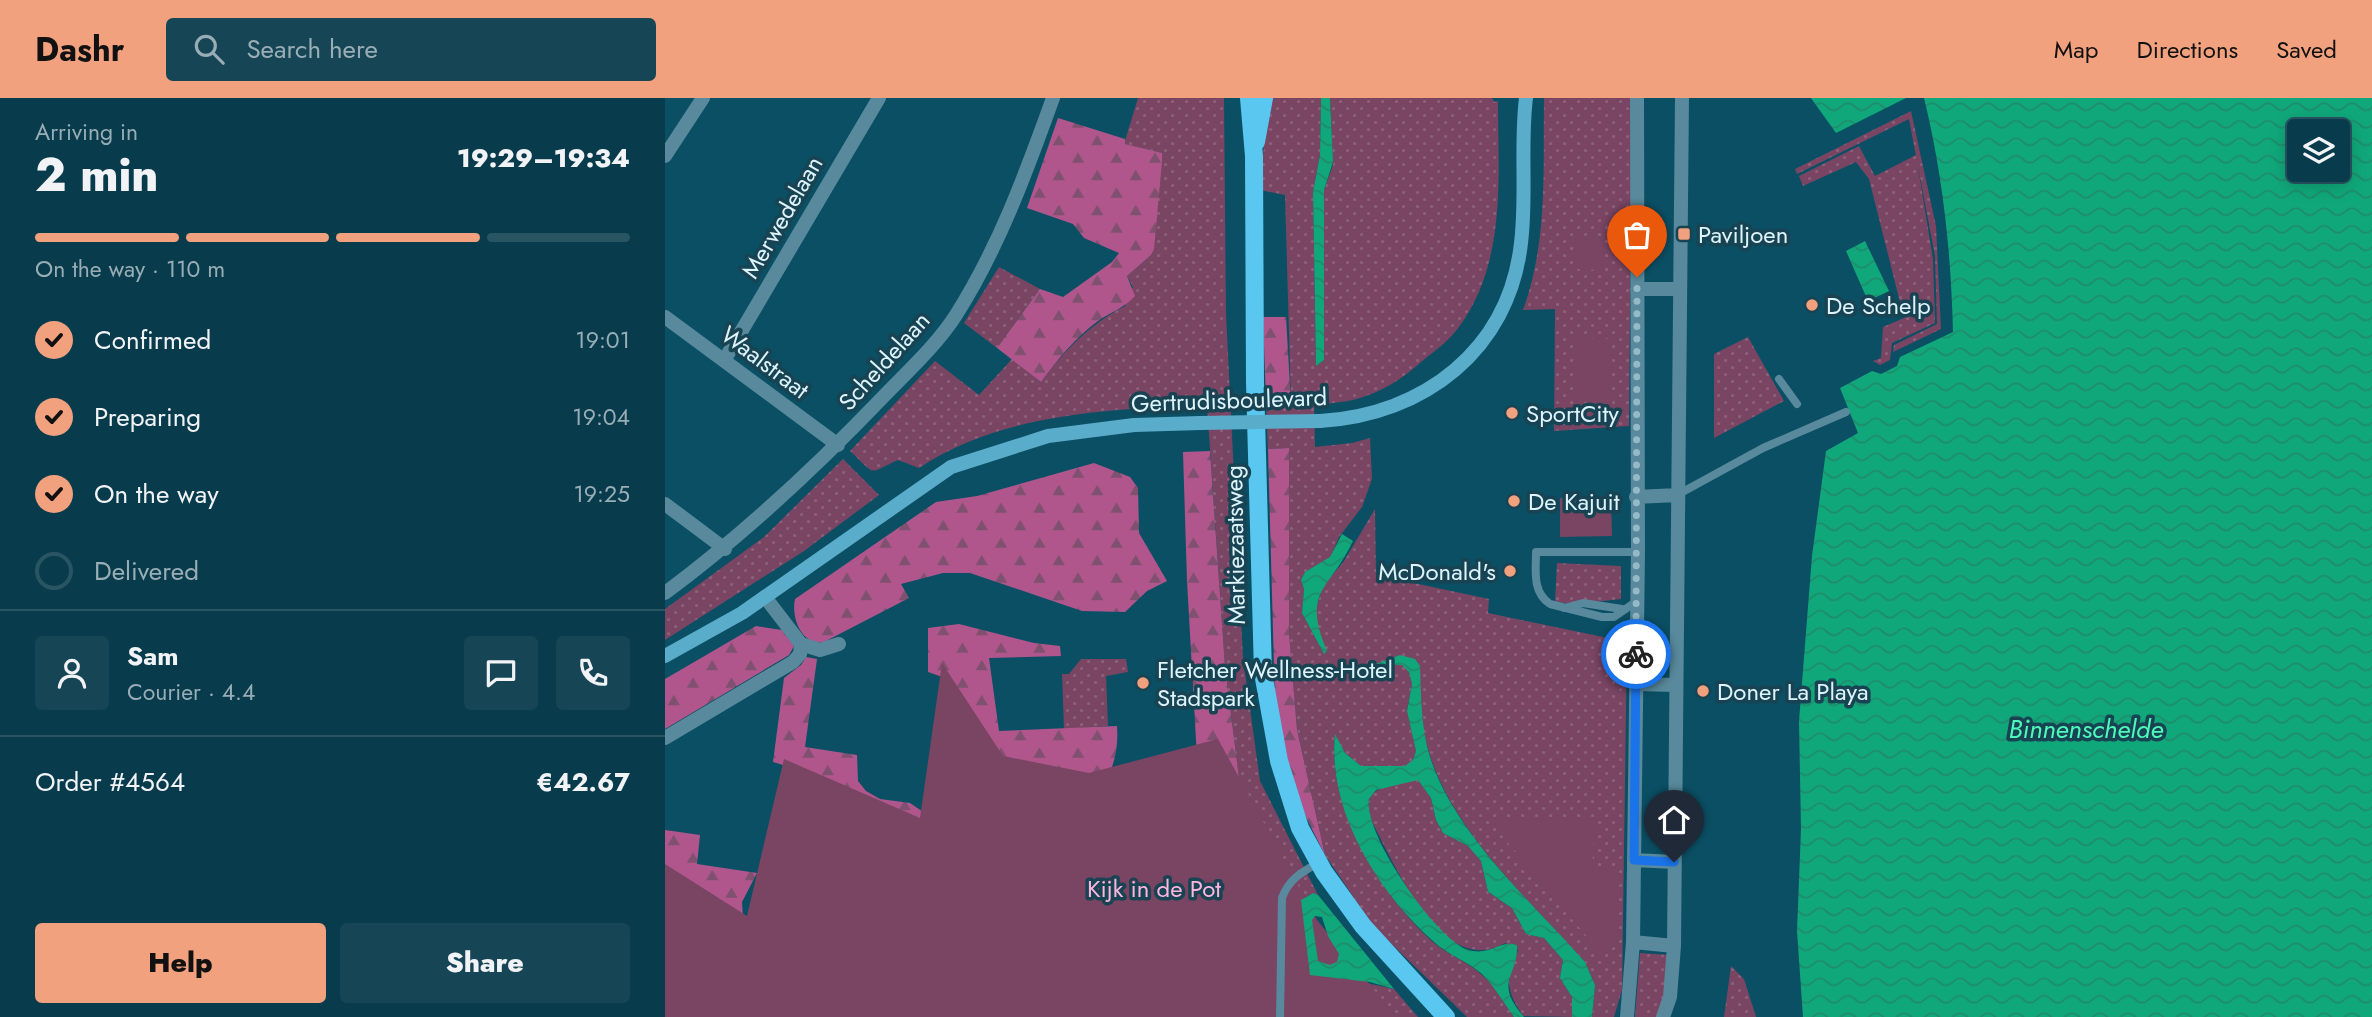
<!DOCTYPE html>
<html lang="en">
<head>
<meta charset="utf-8">
<style>
	:root { --surface:#083b4b; --page:#164655; --text:#f1f3f6; --muted:#98adb5; --line:#295563; --accent:#f1a17d }
	body { margin:0; font-family:Jost,sans-serif; background:var(--page); color:var(--text); height:100vh; display:flex; flex-direction:column; font-size:26px; white-space:nowrap }
	* { box-sizing:border-box; margin:0 }
	p { font-size:23px; color:var(--muted) }
	.icon { flex:none; width:38px; height:38px; fill:none; stroke:currentColor; stroke-width:2; stroke-linecap:round; stroke-linejoin:round }
	.map { position:relative; flex:1; overflow:hidden }
	.panel { display:flex; flex-direction:column; background:var(--surface); width:665px }
	.panel>* { flex:none }
	.buttons { position:absolute; left:1622px; top:21px; display:grid; gap:14px }
	.buttons a { display:grid; place-items:center; width:63px; height:63px; border-radius:7px; background:var(--surface); box-shadow:0 4px 18px #0003,0 0 0 2px var(--line); font-size:35px }
	.pin { position:absolute; display:grid; place-items:center; width:60px; height:60px; color:#fff; margin:-72px -30px; border-radius:50% 50% 50% 0; rotate:-45deg; box-shadow:0 0 7px #0007 }
	.pin .icon { rotate:45deg }
	.courier { position:absolute; display:grid; place-items:center; width:70px; height:70px; margin:-35px; border:5px solid #1a73e8; border-radius:50%; background:#fff; color:#222; box-shadow:0 2px 9px #0007 }
	.head em { font-style:normal; font-weight:800 }
	.head div { display:flex; flex-direction:column-reverse }
	.head { display:flex; align-items:center; justify-content:space-between; height:119px; padding:0 35px }
	h1 { font-size:46px; font-weight:800; line-height:52px }
	.bar { display:grid; grid-template-columns:repeat(4,1fr); gap:10px 7px; align-content:center; height:84px; padding:0 35px }
	.bar i { height:9px; border-radius:5px; background:var(--line) }
	.bar .selected { background:var(--accent) }
	.bar p { grid-column:span 4 }
	.line { display:flex; align-items:center; gap:18px; padding:0 35px; border-top:2px solid var(--line) }
	.line div { flex:1 }
	.round { display:grid; place-items:center; flex:none; width:74px; height:74px; border-radius:7px; background:var(--page) }
	ol { padding:0 35px; list-style:none }
	li { display:flex; align-items:center; gap:21px; height:77px }
	li p { margin-inline-start:auto }
	li .icon { padding:7px; border-radius:50%; background:var(--accent); color:#111; stroke-width:4 }
	li:last-child { color:var(--muted) }
	li i { width:38px; height:38px; border:4px solid var(--line); border-radius:50% }
	.cta { display:flex; gap:14px; margin-top:auto; padding:14px 35px }
	.cta a { flex:1; height:80px; border-radius:7px; background:var(--accent); color:#111; font-size:28px; font-weight:800; line-height:80px; text-align:center }
	.cta a+a { background:var(--page); color:var(--text) }
	header { display:flex; align-items:center; gap:42px; box-sizing:border-box; height:98px; padding:0 35px; background:var(--accent); color:#111 }
	header strong { font-size:33px }
	nav { display:flex; gap:38px; margin-inline-start:auto; font-size:24px }
	.search { width:490px; height:63px; background:var(--page); display:flex; align-items:center; gap:18px; box-sizing:border-box; padding:0 24px; border-radius:7px; color:var(--muted); font-size:26px }
	main { display:flex; flex:1; min-height:0 }
	.map>svg:first-child { display:block }
	.grass { fill:url(#grass-dots) }
	.forest { fill:url(#forest-firs) }
	.green { fill:#794563 }
	.water { fill:url(#water-waves); fill-rule:evenodd }
	.lines { fill:none; stroke-linecap:round; stroke-linejoin:round }
	.lane { stroke:#58899c; stroke-width:8 }
	.street { stroke:#58899c; stroke-width:14 }
	.secondary { stroke:#5aaccb; stroke-width:14 }
	.primary { stroke:#59c7ef; stroke-width:18 }
	.secondary-bridge { stroke:#5aaccb; stroke-width:14 }
	.done { stroke:#94bac7; stroke-width:7; stroke-dasharray:0 12.6 }
	.route { stroke:#1a73e8; stroke-width:9 }
	.poi-dot { fill:#f1a17d; stroke:#184352; stroke-width:2.5 }
	.labels { text-anchor:middle; dominant-baseline:central; stroke-width:7; stroke-linejoin:round; paint-order:stroke }
	.street-label { font-size:24px; fill:#def4fd; stroke:#184352 }
	.poi-label { font-size:24px; fill:#def4fd; stroke:#184352; text-anchor:start }
	.park-label { font-size:24px; fill:#feb5de; stroke:#184352 }
	.water-label { font-size:26px; font-style:italic; fill:#4cf9bb; stroke:#184352 }
</style>
</head>
<body>
<header>
<strong>Dashr</strong>
<div class="search"><svg class="icon" aria-label="search" viewBox="0 0 24 24"><circle cx="10" cy="10" r="6"/><path d="M15 15l6 6"/></svg>Search here</div>
<nav><a>Map</a><a>Directions</a><a>Saved</a></nav>
</header>
<main>
<section class="panel">
<div class="head"><div><h1>2 min</h1><p>Arriving in</p></div><em>19:29–19:34</em></div>
<div class="bar"><i class="selected"></i><i class="selected"></i><i class="selected"></i><i></i><p>On the way · 110 m</p></div>
<ol>
<li><svg class="icon" aria-label="check" viewBox="0 0 24 24"><path d="M5 12l5 5 9-10"/></svg>Confirmed<p>19:01</p></li>
<li><svg class="icon" aria-label="check" viewBox="0 0 24 24"><path d="M5 12l5 5 9-10"/></svg>Preparing<p>19:04</p></li>
<li><svg class="icon" aria-label="check" viewBox="0 0 24 24"><path d="M5 12l5 5 9-10"/></svg>On the way<p>19:25</p></li>
<li><i></i>Delivered</li>
</ol>
<div class="line" style="height:126px"><a class="round"><svg class="icon" aria-label="person" viewBox="0 0 24 24"><circle cx="12" cy="8" r="4"/><path d="M4 21q1-7 8-7t8 7"/></svg></a><div><b>Sam</b><p>Courier · 4.4</p></div><a class="round"><svg class="icon" aria-label="chat" viewBox="0 0 24 24"><path d="M4 5h16v11H9l-5 4z"/></svg></a><a class="round"><svg class="icon" aria-label="phone" viewBox="0 0 24 24"><path d="M5 4h4l2 5-3 2q2 4 5 5l2-3 5 2v4C11 20 4 13 5 4z"/></svg></a></div>
<div class="line" style="height:91px"><div>Order #4564</div><b>€42.67</b></div>
<div class="cta"><a>Help</a><a>Share</a></div>
</section>
<div class="map">
<svg width="1707" height="919" viewBox="0 0 1707 919">
	<defs>
		<pattern id="grass-dots" width="8" height="8" patternUnits="userSpaceOnUse" patternTransform="scale(1.75)"><rect width="8" height="8" fill="#794563"/><path d="M2 2h.1M6 6h.1" fill="none" stroke="#8c607a" stroke-width="1.8" stroke-linecap="round"/></pattern>
		<pattern id="forest-firs" width="22" height="20" patternUnits="userSpaceOnUse" patternTransform="scale(1.75)"><rect width="22" height="20" fill="#b0568c"/><path d="M5 1l3.5 6h-7zM16 11l3.5 6h-7z" fill="#7f506f"/></pattern>
		<pattern id="water-waves" width="16" height="10" patternUnits="userSpaceOnUse" patternTransform="scale(1.75)"><rect width="16" height="10" fill="#10a87a"/><path d="M0 5q4-4 8 0t8 0" fill="none" stroke="#1f8c6c"/></pattern>
	</defs>
	<rect width="100%" height="100%" fill="#0b4f64"/>
	<!-- grass -->
	<path class="grass" d="M 473,0 L 559,0 L 561,216 L 578,560 L 595,683 L 653,797 L 648,795 L 636,802 L 692,883 L 729,891 L 753,919 L 680,919 L 582,743 L 560,569 L 542,307 C 447,311 336,315 254,370 L 233,362 C 201,376 213,379 185,353 L 270,263 L 314,297 L 347,261 L 376,284 C 401,251 424,227 460,208 L 468,189 L 462,178 L 486,157 L 496,55 L 459,46 Z
		M 603,0 L 656,0 L 655,57 L 648,94 L 651,268 L 659,262 L 659,92 L 668,67 L 665,0 L 827,0 L 829,4 L 833,3 C 833,80 842,163 794,229 C 784,243 768,254 755,265 C 723,293 693,306 649,306 L 650,349 L 687,345 L 705,340 L 707,381 L 697,409 L 674,439 L 665,460 L 640,474 L 636,482 L 639,491 L 637,515 L 659,556 L 650,523 L 651,510 L 658,488 L 679,463 L 710,411 L 711,477 L 824,501 L 823,515 L 962,544 L 957,892 L 949,919 L 927,919 L 930,887 L 920,864 C 866,804 793,739 766,661 C 755,630 755,593 750,561 L 713,565 L 738,567 L 744,574 L 747,586 L 742,612 L 751,653 L 748,662 L 741,668 L 696,668 L 680,655 L 670,637 C 661,709 717,798 768,844 C 783,857 802,863 817,877 C 830,888 839,905 849,919 L 802,919 L 708,828 L 660,757 L 632,632 L 624,535 L 624,350 L 603,351 L 601,304 L 626,304 L 620,97 L 595,92 Z
		M 879,0 L 967,0 L 964,328 L 889,333 L 890,211 L 858,212 C 883,143 878,73 879,0 Z
		M 1246,13 L 1271,128 L 1276,231 L 1228,254 L 1229,247 L 1272,226 L 1270,158 L 1244,21 L 1132,76 L 1130,71 Z
		M 1194,48 L 1210,78 L 1251,57 L 1268,161 L 1270,225 L 1227,245 L 1225,262 L 1215,267 L 1208,263 L 1216,260 L 1218,229 L 1239,220 L 1204,81 L 1191,64 L 1138,88 L 1134,78 Z
		M 334,169 L 375,191 L 332,250 L 299,225 Z
		M 1083,239 L 1119,303 L 1049,340 L 1049,256 Z
		M 178,361 L 214,397 L 139,453 L 0,542 L 0,511 L 99,439 Z
		M 892,465 L 956,468 L 956,501 L 911,506 L 890,504 Z
		M 416,561 L 461,561 L 463,574 L 441,578 L 443,628 L 399,631 L 397,576 L 404,576 Z
		M 745,681 L 753,682 L 766,700 L 771,722 L 778,735 L 803,748 L 816,763 L 823,794 L 847,810 L 861,836 L 879,840 L 898,862 L 895,880 L 907,899 L 907,919 L 858,918 C 839,889 842,883 853,852 L 840,845 C 777,882 729,765 706,722 C 696,685 721,693 745,681 Z
		M 975,855 L 1005,857 L 1004,880 L 992,919 L 970,919 Z
		M 1066,868 L 1079,881 L 1091,919 L 1059,919 Z"/>
	<!-- forest -->
	<path class="forest" d="M 393,20 L 460,41 L 460,46 L 497,55 L 497,63 L 489,151 L 486,157 L 462,178 L 470,198 C 459,210 446,214 433,223 C 410,240 393,261 376,284 L 332,250 L 375,191 L 398,199 L 447,164 L 454,155 L 419,140 L 408,126 L 362,110 Z
		M 598,219 L 621,219 L 626,305 L 601,304 Z
		M 624,350 L 624,535 L 632,632 L 660,757 L 630,697 L 610,606 L 603,351 Z
		M 545,353 L 560,569 L 582,743 L 535,712 L 522,483 L 518,354 Z
		M 429,365 L 465,379 L 473,390 L 474,435 L 502,483 L 482,493 L 460,514 L 417,513 L 305,475 L 278,475 L 236,486 L 244,500 L 159,544 C 136,548 126,519 130,501 L 271,404 L 312,398 Z
		M 294,526 L 369,545 L 395,548 L 396,558 L 324,560 L 334,633 L 452,628 C 456,685 421,708 384,745 L 286,582 L 263,574 L 263,530 Z
		M 91,528 L 117,532 L 129,548 L 124,557 L 0,631 L 0,581 Z
		M 141,559 L 152,561 L 140,649 L 192,657 L 193,683 L 201,693 L 215,701 L 245,705 L 349,776 L 125,669 L 108,664 L 119,580 L 136,567 Z
		M 0,732 L 35,737 L 32,766 L 92,775 L 77,804 L 78,820 L 0,919 Z"/>
	<!-- green -->
	<path class="green" d="M 911,137 L 938,139 L 937,172 L 909,171 Z
		M 908,240 L 946,241 L 945,304 L 908,304 Z
		M 946,398 L 947,438 L 895,439 L 895,400 Z
		M 277,565 L 338,658 L 424,675 L 553,641 L 652,822 L 731,919 L 0,919 L 0,766 L 82,818 L 119,661 L 255,720 Z
		M 930,721 L 927,771 L 953,772 L 952,846 L 934,853 L 824,722 Z"/>
	<!-- water -->
	<path class="water" d="M 656,0 L 665,0 L 668,64 L 659,92 L 659,262 L 651,268 L 648,94 L 655,57 Z
		M 1146,0 L 1241,0 L 1171,35 Z
		M 1259,0 L 1707,0 L 1707,919 L 1138,919 L 1132,833 L 1136,731 L 1134,623 L 1147,458 L 1161,353 L 1193,335 L 1175,290 L 1207,273 L 1216,276 L 1232,268 L 1235,259 L 1288,234 C 1286,154 1278,78 1259,0 ZM 1634,33 L 1673,33 L 1673,72 L 1634,72 Z
		M 1200,143 L 1224,193 L 1203,203 L 1181,153 Z
		M 677,436 L 688,443 C 665,492 636,492 662,553 L 659,556 L 637,515 L 639,491 L 636,482 L 640,474 L 665,459 Z
		M 735,557 L 750,561 L 755,568 C 756,598 756,630 765,659 C 790,737 867,804 920,864 L 930,887 L 927,919 L 907,919 L 907,899 L 895,880 L 898,862 L 879,840 L 861,836 L 847,810 L 823,794 L 816,763 L 803,748 L 778,735 L 771,722 L 766,700 L 753,682 L 711,692 L 704,701 C 698,735 769,838 801,851 C 825,860 834,841 852,847 C 853,880 828,883 859,919 L 849,919 C 839,905 829,888 817,876 C 802,863 783,857 768,843 C 713,794 662,713 670,636 L 680,655 L 696,668 L 740,668 L 748,662 L 751,653 L 742,613 L 747,586 L 744,574 L 737,567 L 711,566 Z
		M 648,795 L 653,797 L 729,891 L 705,884 L 645,877 L 636,802 ZM 650,818 L 657,819 L 663,838 L 674,856 L 672,864 L 665,867 L 653,863 L 647,822 Z"/>
	<g class="lines">
		<!-- lane -->
		<path class="lane" d="M 1114,281 L 1132,306
			M 1012,397 L 1098,350 L 1181,314
			M 972,503 L 949,519 L 937,519 L 885,506 C 867,494 871,473 871,454 L 973,454
			M 899,510 L 918,505 L 957,511
			M 615,919 L 617,800 C 624,781 637,774 653,765"/>
		<!-- street -->
		<path class="street" d="M 0,58 L 38,0
			M 972,191 L 1013,191
			M 0,219 L 173,347
			M 60,261 L 214,0
			M 971,399 L 1012,397
			M 0,406 L 60,451
			M 0,495 C 78,437 149,371 217,300 C 242,274 271,248 291,217 C 334,149 361,75 388,0
			M 136,546 L 155,552 L 174,546
			M 971,586 L 1010,587
			M 0,640 L 128,564 L 135,556 L 136,546 L 100,499
			M 969,762 L 1009,764
			M 968,844 L 1009,848
			M 962,919 L 968,844 L 973,454 L 972,0
			M 998,919 L 1005,899 L 1009,848 L 1017,0"/>
		<!-- secondary -->
		<path class="secondary" d="M 655,323 C 759,317 844,252 856,145 C 862,97 855,48 861,0
			M 0,558 L 77,515 L 286,369 L 383,338 L 469,327 L 536,325"/>
		<!-- primary -->
		<path class="primary" d="M 584,0 L 589,58 L 590,284 L 598,575 L 614,663 L 635,730 L 659,774 L 698,828 L 781,919
			M 591,44 L 599,0"/>
		<!-- secondary-bridge -->
		<path class="secondary-bridge" d="M 536,325 L 655,323"/>
	</g>
	<g class="lines">
		<!-- done -->
		<path class="done" d="M 971,556 L 972,179"/>
		<!-- route -->
		<path class="route" d="M 971,556 L 969,762 L 1009,764"/>
	</g>
	<!-- markers -->
	<g class="poi-dot">
		<rect x="1012" y="129" width="14" height="14" rx="3.5"/>
		<circle cx="1147" cy="207" r="7"/>
		<circle cx="847" cy="315" r="7"/>
		<circle cx="849" cy="403" r="7"/>
		<circle cx="845" cy="473" r="7"/>
		<circle cx="478" cy="585" r="7"/>
		<circle cx="1038" cy="593" r="7"/>
	</g>
	<g class="labels">
		<!-- street labels -->
		<g class="street-label">
			<text transform="translate(117 119) rotate(-60)">Merwedelaan</text>
			<text transform="translate(219 263) rotate(-48)">Scheldelaan</text>
			<text transform="translate(100 264) rotate(37)">Waalstraat</text>
			<text transform="translate(564 302) rotate(-2)">Gertrudisboulevard</text>
			<text transform="translate(570 447) rotate(-91)">Markiezaatsweg</text>
		</g>
		<!-- poi labels -->
		<g class="poi-label">
			<text x="1033" y="136">Paviljoen</text>
			<text x="1161" y="207">De Schelp</text>
			<text x="861" y="315">SportCity</text>
			<text x="863" y="403">De Kajuit</text>
			<text x="831" y="473" text-anchor="end">McDonald's</text>
			<text x="492" y="571">Fletcher Wellness-Hotel<tspan x="492" dy="28">Stadspark</tspan></text>
			<text x="1052" y="593">Doner La Playa</text>
		</g>
		<!-- park labels -->
		<g class="park-label">
			<text x="489" y="790">Kijk in de Pot</text>
		</g>
		<!-- water labels -->
		<g class="water-label">
			<text x="1421" y="631">Binnenschelde</text>
		</g>
	</g>
</svg>
<div class="buttons">
<a><svg class="icon" aria-label="layers" viewBox="0 0 24 24"><path d="M12 4l9 5-9 5-9-5zM3 14l9 5 9-5"/></svg></a>
</div>
<div class="pin" style="left:972px;top:179px;background:#ea580c"><svg class="icon" aria-label="bag" viewBox="0 0 24 24"><path d="M5 8h14l-1 12H6zM9 8a3 3 0 0 1 6 0"/></svg></div>
<div class="pin" style="left:1009px;top:764px;background:#1f2937"><svg class="icon" aria-label="home" viewBox="0 0 24 24"><path d="M3 11l9-7 9 7M6 9v11h12V9"/></svg></div>
<div class="courier" style="left:971px;top:556px"><svg class="icon" aria-label="bike" viewBox="0 0 24 24"><circle cx="6" cy="16" r="4"/><circle cx="18" cy="16" r="4"/><path d="M6 16l4-8h5l3 8M10 8l3 8H6M13 5h3"/></svg></div>
</div>
</main>
</body>
</html>
